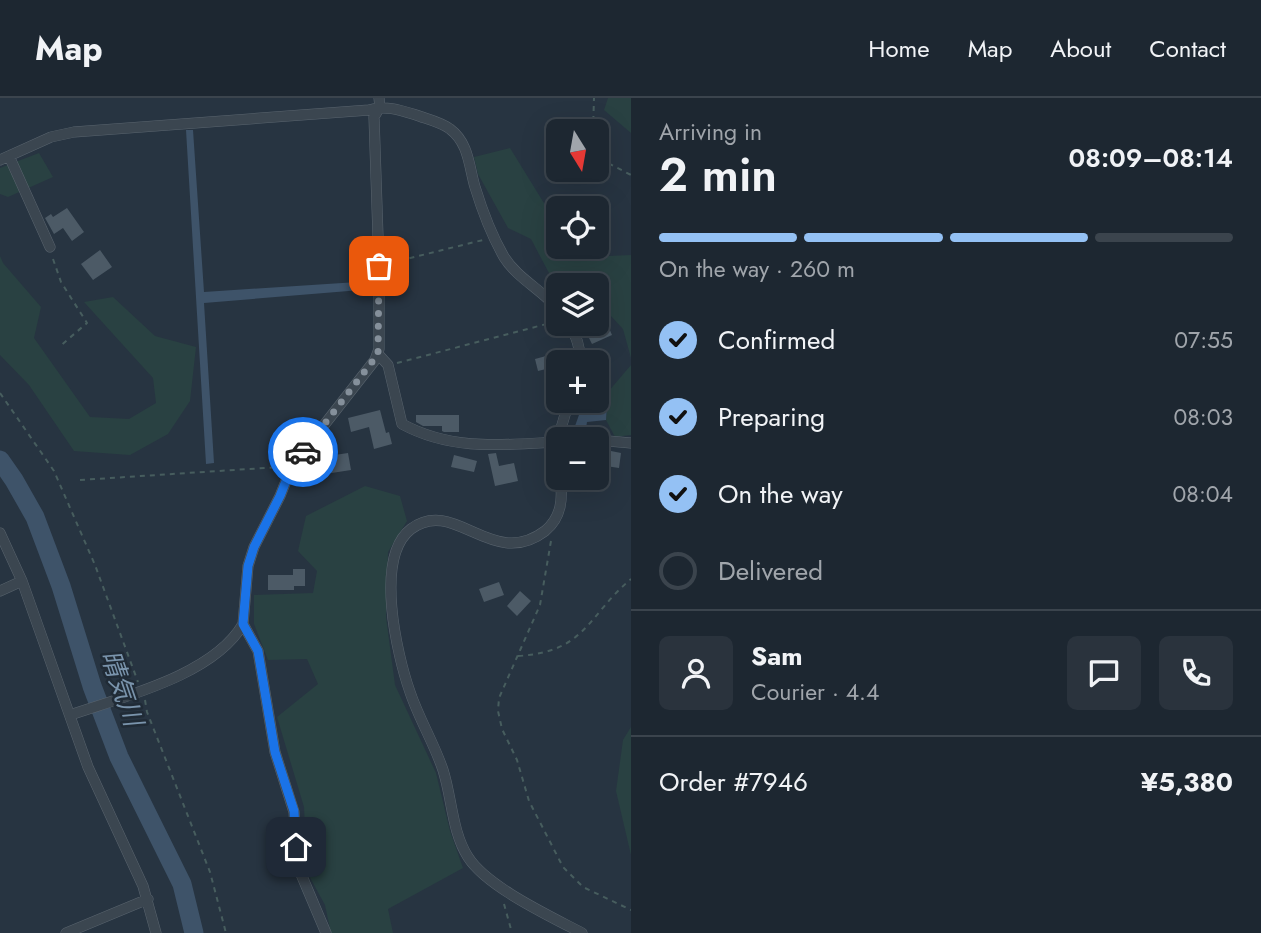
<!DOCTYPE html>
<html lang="en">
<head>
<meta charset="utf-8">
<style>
	:root { --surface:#1d2731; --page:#2a333d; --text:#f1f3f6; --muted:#a0a5ab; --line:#3b444d; --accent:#94c1f4 }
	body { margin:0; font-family:Jost,"Noto Sans JP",sans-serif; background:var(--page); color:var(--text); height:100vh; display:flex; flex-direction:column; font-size:26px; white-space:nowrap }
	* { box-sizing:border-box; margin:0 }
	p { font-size:23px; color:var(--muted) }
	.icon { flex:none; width:38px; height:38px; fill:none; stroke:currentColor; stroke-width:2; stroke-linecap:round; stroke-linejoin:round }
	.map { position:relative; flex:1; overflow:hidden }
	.drawer { display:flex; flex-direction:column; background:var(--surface); width:630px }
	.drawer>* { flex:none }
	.needle { width:46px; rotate:169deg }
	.buttons { position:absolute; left:546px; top:21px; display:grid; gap:14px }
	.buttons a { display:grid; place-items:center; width:63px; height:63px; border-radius:10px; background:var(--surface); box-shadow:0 7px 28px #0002,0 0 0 2px var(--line); font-size:35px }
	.pin { position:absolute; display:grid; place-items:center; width:60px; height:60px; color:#fff; margin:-30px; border-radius:14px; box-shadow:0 4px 10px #0006 }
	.courier { position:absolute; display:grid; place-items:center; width:70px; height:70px; margin:-35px; border:5px solid #1a73e8; border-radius:50%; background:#fff; color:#222; box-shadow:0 2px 9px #0007 }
	.overview em { font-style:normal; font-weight:600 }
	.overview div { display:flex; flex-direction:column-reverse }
	.overview { display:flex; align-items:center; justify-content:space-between; height:119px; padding:0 28px }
	h1 { font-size:46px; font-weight:600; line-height:52px }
	.bar { display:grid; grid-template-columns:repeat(4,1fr); gap:10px 7px; align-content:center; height:84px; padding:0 28px }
	.bar i { height:9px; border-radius:5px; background:var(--line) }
	.bar .current { background:var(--accent) }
	.bar p { grid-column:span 4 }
	.line { display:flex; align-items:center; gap:18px; padding:0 28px; border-top:2px solid var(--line) }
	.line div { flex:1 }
	.round { display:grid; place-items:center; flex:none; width:74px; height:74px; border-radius:10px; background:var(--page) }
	ol { padding:0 28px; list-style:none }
	li { display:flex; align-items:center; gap:21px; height:77px }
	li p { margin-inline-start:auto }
	li .icon { padding:7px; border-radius:50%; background:var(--accent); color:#111; stroke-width:4 }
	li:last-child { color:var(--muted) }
	li i { width:38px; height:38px; border:4px solid var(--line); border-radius:50% }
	header { display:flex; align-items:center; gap:42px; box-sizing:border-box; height:98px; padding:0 35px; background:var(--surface); border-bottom:2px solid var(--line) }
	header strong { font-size:33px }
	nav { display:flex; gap:38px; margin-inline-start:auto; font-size:24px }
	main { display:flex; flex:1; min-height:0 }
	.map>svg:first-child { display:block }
	.green { fill:#294142 }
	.water { fill:#3e5369 }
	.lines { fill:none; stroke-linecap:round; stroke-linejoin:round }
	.river { stroke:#3e5369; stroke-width:19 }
	.building { fill:#4c5a66 }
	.minor-casing { stroke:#59646e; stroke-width:11 }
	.path { stroke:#475d5e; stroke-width:2; stroke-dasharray:5 5; stroke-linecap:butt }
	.minor { stroke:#3b4650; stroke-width:10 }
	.done { stroke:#85909b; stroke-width:7; stroke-dasharray:0 12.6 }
	.route { stroke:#1a73e8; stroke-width:9 }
	.labels { text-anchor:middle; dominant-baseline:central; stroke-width:5; stroke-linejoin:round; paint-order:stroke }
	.water-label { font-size:26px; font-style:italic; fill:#7a94ac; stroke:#202b36 }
</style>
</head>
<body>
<header>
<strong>Map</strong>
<nav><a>Home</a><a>Map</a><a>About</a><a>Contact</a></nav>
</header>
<main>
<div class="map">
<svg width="631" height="835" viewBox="0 0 631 835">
	<rect width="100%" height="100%" fill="#273441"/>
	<!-- green -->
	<path class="green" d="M 608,0 L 631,0 L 631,35 L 604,12 Z
		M 510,50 L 558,128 L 558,149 L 594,149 L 609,158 L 631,157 L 631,260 L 623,231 L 597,203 L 597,187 L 582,187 L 576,181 L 549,175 L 531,141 L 508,130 L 478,76 L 474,59 Z
		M 39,55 L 53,79 L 8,99 L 0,96 L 0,70 Z
		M 0,158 L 3,165 L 41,209 L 34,240 L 90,319 L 129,321 L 156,305 L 153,280 L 84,204 L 113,199 L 155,238 L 196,249 L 190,303 L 168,336 L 130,357 L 74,353 L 29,287 L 0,257 Z
		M 631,267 L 631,337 L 615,339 L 606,322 L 608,294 Z
		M 365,388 L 400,398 L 407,423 L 388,454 L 386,519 L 395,587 L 436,675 L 450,733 L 463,770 L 388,811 L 393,835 L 331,835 L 325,807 L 307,774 L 304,709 L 277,619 L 318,586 L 307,561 L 268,562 L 254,526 L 254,497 L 313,495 L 317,473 L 298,453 L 306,418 Z
		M 631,629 L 631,757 L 616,693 L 623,642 Z"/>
	<!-- water -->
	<path class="water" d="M 186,32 L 193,32 L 204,194 L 373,183 L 373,191 L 204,205 L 214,365 L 206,366 Z
		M 597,293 L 608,294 L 606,322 L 587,324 L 586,330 L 575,328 L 584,303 L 597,303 Z"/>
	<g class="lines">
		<!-- river -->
		<path class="river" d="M 0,362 L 14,382 L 35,419 L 61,488 L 92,588 L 119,659 L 182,786 L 194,835"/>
	</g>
	<!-- building -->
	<path class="building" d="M 67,110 L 84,134 L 72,143 L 63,130 L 54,136 L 45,120 L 51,116 L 53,119 Z
		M 100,152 L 112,169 L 93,182 L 81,166 Z
		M 606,223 L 612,237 L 592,246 L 585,232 Z
		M 557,255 L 558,268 L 538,273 L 535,261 Z
		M 380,312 L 386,335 L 389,334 L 392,346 L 374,351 L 369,329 L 351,334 L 348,320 Z
		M 416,317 L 459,317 L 459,334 L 444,334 L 442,333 L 442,328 L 423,328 L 416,324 Z
		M 606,352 L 621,355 L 619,370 L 606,368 L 597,370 L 597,354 Z
		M 348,355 L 351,372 L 325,376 L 324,367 L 330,366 L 328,358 Z
		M 496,355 L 499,368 L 514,365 L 518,383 L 495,388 L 488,356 Z
		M 454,357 L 477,363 L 474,374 L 451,369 Z
		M 293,471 L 305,471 L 305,488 L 294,488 L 294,492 L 268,492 L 268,477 L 293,477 Z
		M 499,484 L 504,497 L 484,504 L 479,491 Z
		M 520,493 L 531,503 L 517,518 L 507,508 Z"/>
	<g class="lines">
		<defs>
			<path id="minor" d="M 9,58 L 50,149
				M 0,62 L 51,39 L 74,34 L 369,12 C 385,7 400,12 416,17 C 427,21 441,24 450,31 C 469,45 469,69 475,89 C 482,112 492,138 504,159 C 517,180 542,192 558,211
				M 570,226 C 576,238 581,250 580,264
				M 378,256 L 388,267 L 402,326 C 452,353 502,347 557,344
				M 558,336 L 592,341
				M 597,342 L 631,345
				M 558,370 L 557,344 L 569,303
				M 560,380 C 563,400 562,419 545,433 C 492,473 455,398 411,431 C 374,459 397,557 410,594 C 419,621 434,645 443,672 C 452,700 452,734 468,759 C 487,789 550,818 582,835
				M 0,435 L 22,483 L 88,669 L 143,788 L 156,835
				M 0,493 L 22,483
				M 243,526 L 258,553 L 275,654 L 294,714 L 296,749 L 301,776 L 326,835
				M 70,617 C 122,599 214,577 243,526 L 248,468 L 254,449 L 280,398 L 292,368 L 375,262 L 379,251 L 379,168 L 374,19 L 380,9 L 379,0
				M 66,835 L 148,801"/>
		</defs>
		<!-- minor casing -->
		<use href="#minor" class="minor-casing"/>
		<!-- path -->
		<path class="path" d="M 593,33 L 594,0
			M 597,49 L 608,65 L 631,77
			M 53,161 L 61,184 L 87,225 L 59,249
			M 390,165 L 483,142
			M 397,265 L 558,223
			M 0,295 L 54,373 L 95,467 L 138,584
			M 80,382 L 280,369
			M 551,443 L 540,507 L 499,600 L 498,613 L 502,631 L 517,662 L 529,703 L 563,769 L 583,789 L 631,812
			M 518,558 C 586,554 587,518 631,481
			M 145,602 L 147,614 L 210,774 L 226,835
			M 504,806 L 512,835"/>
		<!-- minor -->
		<use href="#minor" class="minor"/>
	</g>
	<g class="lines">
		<!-- done -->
		<path class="done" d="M 303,354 L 378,256 L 379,168"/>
		<!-- route -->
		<path class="route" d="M 296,749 L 294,713 L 275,654 L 258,553 L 243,526 L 248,468 L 254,449 L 280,398 L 292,368 L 303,354"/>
	</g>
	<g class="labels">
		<!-- water labels -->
		<g class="water-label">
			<text transform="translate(122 590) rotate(71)">晴気川</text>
		</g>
	</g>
</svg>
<div class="buttons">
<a><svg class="needle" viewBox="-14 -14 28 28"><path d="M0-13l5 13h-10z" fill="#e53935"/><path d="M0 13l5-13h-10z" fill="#a0a5ab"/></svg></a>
<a><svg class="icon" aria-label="locate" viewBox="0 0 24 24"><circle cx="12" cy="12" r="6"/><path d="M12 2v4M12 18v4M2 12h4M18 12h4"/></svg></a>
<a><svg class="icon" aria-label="layers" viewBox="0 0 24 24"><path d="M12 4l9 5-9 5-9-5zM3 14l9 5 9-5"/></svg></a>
<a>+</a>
<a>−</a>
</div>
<div class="pin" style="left:379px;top:168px;background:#ea580c"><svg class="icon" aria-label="bag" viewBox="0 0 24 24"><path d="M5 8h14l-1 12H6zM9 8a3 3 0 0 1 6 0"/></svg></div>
<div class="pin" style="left:296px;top:749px;background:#1f2937"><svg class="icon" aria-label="home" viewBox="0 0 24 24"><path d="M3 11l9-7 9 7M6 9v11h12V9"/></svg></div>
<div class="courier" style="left:303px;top:354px"><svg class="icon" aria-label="car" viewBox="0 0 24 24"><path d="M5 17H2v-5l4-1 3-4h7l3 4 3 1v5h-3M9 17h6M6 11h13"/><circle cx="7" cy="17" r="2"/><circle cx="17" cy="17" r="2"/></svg></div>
</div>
<section class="drawer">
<div class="overview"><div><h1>2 min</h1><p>Arriving in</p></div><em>08:09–08:14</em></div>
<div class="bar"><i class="current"></i><i class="current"></i><i class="current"></i><i></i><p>On the way · 260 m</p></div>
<ol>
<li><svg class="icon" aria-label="check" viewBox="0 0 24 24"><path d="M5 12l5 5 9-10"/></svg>Confirmed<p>07:55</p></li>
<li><svg class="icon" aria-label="check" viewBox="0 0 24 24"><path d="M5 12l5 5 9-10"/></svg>Preparing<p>08:03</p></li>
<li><svg class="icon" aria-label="check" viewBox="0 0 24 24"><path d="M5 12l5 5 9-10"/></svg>On the way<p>08:04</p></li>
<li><i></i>Delivered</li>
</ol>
<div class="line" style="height:126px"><a class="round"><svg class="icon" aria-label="person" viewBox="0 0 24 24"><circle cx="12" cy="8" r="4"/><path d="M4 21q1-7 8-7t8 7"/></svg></a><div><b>Sam</b><p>Courier · 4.4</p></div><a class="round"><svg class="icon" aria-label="chat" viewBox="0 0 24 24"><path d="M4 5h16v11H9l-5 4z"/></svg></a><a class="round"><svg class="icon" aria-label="phone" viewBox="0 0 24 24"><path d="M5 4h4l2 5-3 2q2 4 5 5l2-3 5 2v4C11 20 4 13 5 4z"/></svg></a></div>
<div class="line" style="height:91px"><div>Order #7946</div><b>¥5,380</b></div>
</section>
</main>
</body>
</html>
